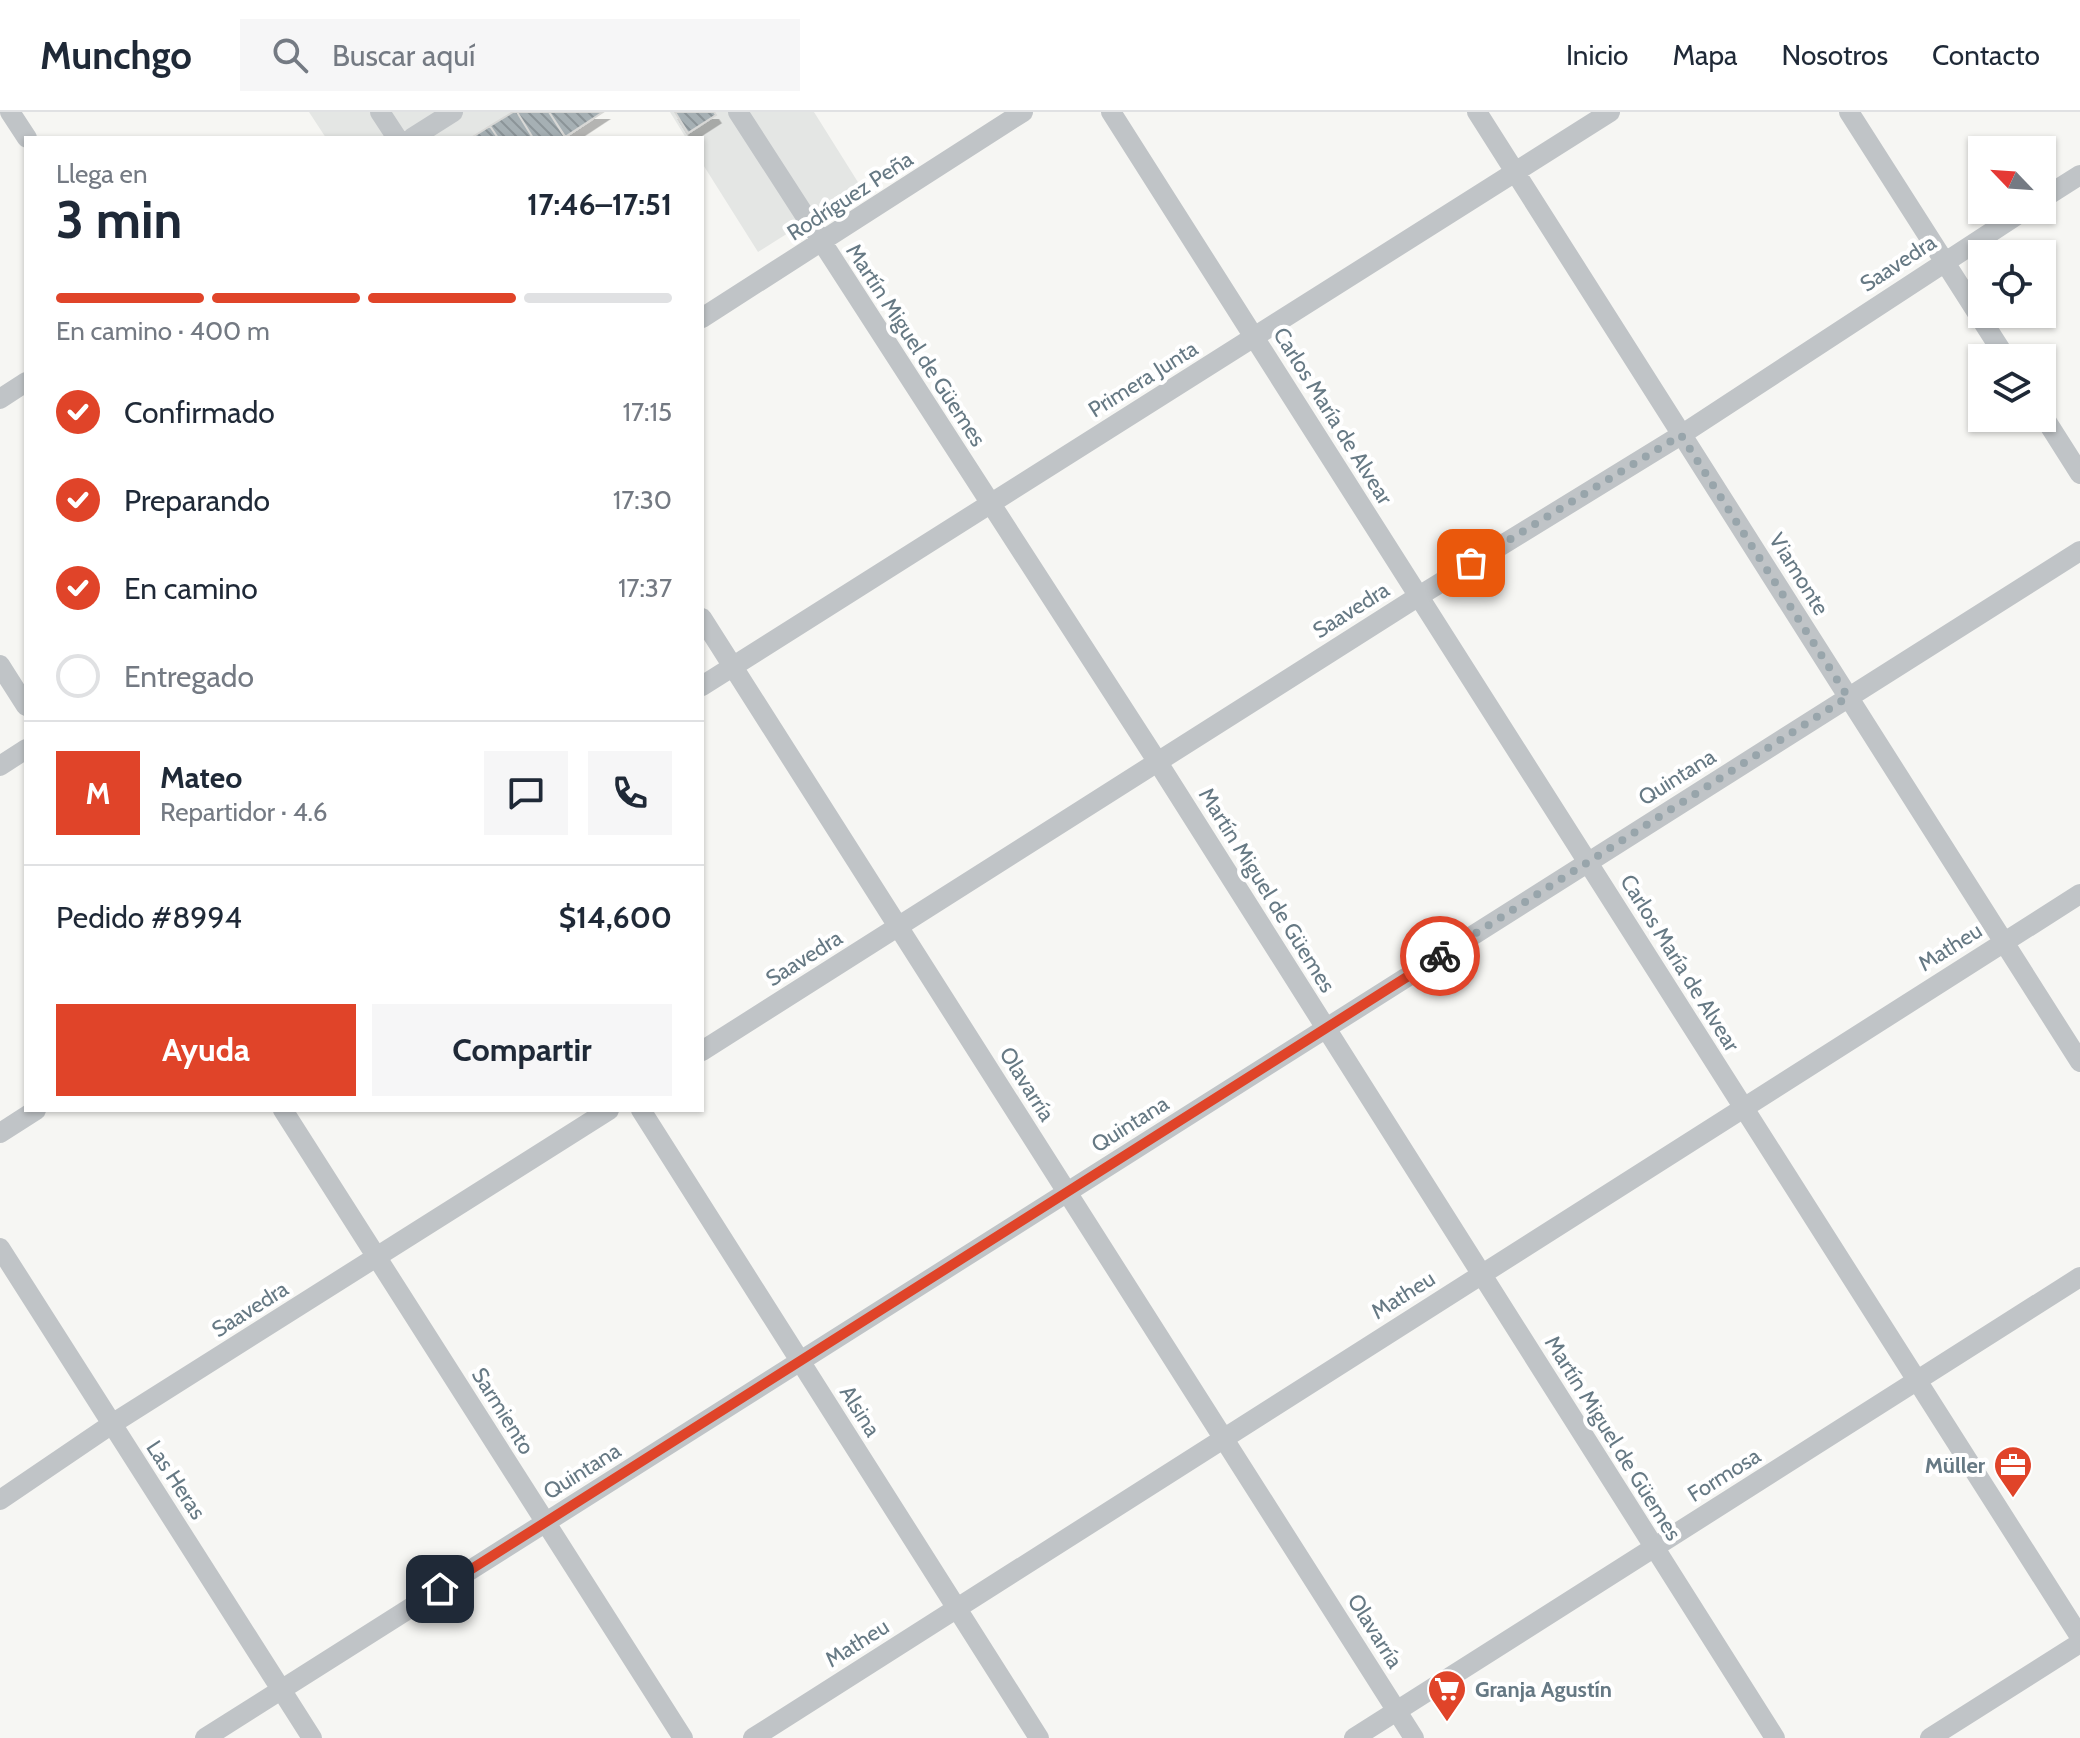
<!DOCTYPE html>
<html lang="es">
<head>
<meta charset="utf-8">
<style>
	:root { --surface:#fff; --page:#f6f6f7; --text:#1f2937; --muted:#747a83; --line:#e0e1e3; --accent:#e04429 }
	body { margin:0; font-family:Cabin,sans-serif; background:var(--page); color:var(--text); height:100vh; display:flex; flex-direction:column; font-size:30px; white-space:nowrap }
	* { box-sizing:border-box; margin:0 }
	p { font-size:26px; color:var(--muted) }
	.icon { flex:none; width:44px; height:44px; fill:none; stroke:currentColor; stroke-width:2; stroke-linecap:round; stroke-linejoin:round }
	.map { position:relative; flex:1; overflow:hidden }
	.sheet { position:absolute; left:24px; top:24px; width:680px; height:976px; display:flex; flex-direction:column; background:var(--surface); border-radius:0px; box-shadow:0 2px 6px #0004 }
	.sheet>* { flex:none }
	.needle { width:52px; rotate:295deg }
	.controls { position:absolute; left:1968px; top:24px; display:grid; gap:16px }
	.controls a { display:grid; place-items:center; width:88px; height:88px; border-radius:0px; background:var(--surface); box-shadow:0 2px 6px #0004; font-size:40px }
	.pin { position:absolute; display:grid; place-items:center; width:68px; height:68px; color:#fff; margin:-34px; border-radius:16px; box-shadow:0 4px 12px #0006 }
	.courier { position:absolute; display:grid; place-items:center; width:80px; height:80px; margin:-40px; border:6px solid #e04429; border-radius:50%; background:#fff; color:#222; box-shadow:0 2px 10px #0007 }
	.headline em { font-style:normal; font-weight:700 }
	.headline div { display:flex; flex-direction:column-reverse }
	.headline { display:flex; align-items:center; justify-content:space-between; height:136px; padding:0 32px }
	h1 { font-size:52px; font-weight:700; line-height:60px }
	.bar { display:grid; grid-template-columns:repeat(4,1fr); gap:12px 8px; align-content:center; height:96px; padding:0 32px }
	.bar i { height:10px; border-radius:6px; background:var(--line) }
	.bar .on { background:var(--accent) }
	.bar p { grid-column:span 4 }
	.line { display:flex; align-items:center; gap:20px; padding:0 32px; border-top:2px solid var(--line) }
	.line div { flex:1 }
	.round { display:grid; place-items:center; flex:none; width:84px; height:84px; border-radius:0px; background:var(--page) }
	ol { padding:0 32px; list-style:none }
	li { display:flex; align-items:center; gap:24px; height:88px }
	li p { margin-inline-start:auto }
	li .icon { padding:8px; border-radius:50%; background:var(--accent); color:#fff; stroke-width:4 }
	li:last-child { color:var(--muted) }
	li i { width:44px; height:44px; border:4px solid var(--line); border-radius:50% }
	.action { display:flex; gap:16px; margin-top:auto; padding:16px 32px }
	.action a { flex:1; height:92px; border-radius:0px; background:var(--accent); color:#fff; font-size:32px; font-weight:700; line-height:92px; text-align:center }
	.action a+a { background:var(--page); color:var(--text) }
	header { display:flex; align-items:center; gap:48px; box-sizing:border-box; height:112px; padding:0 40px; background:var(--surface); border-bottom:2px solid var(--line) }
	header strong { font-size:38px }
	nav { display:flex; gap:44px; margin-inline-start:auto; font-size:28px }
	.search { width:560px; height:72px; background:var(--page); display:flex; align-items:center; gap:20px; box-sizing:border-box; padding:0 28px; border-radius:0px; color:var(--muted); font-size:30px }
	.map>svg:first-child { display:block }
	.built { fill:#e4e6e4 }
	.building { fill:url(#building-back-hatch); stroke:#d8d8d6; stroke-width:2; filter:url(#shadow) }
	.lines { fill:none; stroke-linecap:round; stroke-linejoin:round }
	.minor { stroke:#c0c4c7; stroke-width:20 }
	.done { stroke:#98a5ab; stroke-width:8; stroke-dasharray:0 14.4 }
	.route { stroke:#e04429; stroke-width:10 }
	.labels { text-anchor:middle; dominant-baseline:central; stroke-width:8; stroke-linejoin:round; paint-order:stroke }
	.street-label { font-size:22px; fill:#667984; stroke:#fff }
	.poi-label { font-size:22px; font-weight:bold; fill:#667984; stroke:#fff; text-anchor:end }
</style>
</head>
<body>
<header>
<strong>Munchgo</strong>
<div class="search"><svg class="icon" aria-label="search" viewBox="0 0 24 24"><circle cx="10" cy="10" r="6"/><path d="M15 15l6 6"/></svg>Buscar aquí</div>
<nav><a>Inicio</a><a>Mapa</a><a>Nosotros</a><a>Contacto</a></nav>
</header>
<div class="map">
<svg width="2080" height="1626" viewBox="0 0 2080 1626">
	<defs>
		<pattern id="building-back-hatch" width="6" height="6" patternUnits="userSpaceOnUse" patternTransform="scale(2)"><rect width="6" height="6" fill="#a6b0b4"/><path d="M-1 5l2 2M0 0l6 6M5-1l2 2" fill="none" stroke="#8b9498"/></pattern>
		<filter id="shadow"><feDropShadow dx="4.5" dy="8" stdDeviation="0" flood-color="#0004"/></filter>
	</defs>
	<rect width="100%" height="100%" fill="#f6f6f3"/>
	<!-- built -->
	<path class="built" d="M 309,0 L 567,0 L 525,26 L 326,26 Z
		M 670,0 L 814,0 L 861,75 L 758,140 L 702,51 L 702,26 L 686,26 Z"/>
	<!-- building -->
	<path class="building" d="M 513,0 L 517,0 L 533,26 L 498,26 L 490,14 Z
		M 517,0 L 549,0 L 566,26 L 533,26 Z
		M 549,0 L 603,0 L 565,25 Z
		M 675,0 L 714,0 L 716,3 L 688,21 Z
		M 490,14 L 498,26 L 471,26 Z"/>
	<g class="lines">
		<!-- minor -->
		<path class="minor" d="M 10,0 L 27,26
			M 380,0 L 397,26
			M 738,0 L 1157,649 L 1775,1626
			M 1111,0 L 2080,1525
			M 1477,0 L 2080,950
			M 1849,0 L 2006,246
			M 412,26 L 453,0
			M 2042,87 L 2080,63
			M 702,206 L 1023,0
			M 0,287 L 26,270
			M 2042,302 L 2080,362
			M 702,506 L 1414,1626
			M 0,553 L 26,594
			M 702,574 L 1610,0
			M 0,654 L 26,637
			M 702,939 L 1419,484 L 1681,323 L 2025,98
			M 283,998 L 683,1626
			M 641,998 L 1039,1626
			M 0,1021 L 36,998
			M 0,1136 L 312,1626
			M 0,1388 L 112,1312 L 609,998
			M 205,1626 L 2080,439
			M 753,1626 L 2080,782
			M 1354,1626 L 2080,1165
			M 1930,1626 L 2080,1531"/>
	</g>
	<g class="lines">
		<!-- done -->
		<path class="done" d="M 1440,844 L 1848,585 L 1681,323 L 1471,451"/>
		<!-- route -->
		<path class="route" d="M 440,1477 L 1440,844"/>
	</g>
	<!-- icons -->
	<defs>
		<symbol id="office-pin" viewBox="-11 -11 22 30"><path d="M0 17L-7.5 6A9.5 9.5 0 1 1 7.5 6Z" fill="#e04429" stroke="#fff"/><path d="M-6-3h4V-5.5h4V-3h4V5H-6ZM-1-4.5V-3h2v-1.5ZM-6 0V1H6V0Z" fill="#fff"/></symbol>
		<symbol id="supermarket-pin" viewBox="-11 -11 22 30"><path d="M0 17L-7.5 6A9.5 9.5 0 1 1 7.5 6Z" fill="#e04429" stroke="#fff"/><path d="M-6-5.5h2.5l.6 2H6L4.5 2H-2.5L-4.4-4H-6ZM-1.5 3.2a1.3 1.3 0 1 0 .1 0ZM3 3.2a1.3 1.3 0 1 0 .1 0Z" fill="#fff"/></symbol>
	</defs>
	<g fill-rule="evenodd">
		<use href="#office-pin" x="1991" y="1331" width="44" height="60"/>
		<use href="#supermarket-pin" x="1425" y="1555" width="44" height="60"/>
	</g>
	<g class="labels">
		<!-- street labels -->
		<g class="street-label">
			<text transform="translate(850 84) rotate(-33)">Rodríguez Peña</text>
			<text transform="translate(1898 151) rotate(-33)">Saavedra</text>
			<text transform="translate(916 233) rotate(57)">Martín Miguel de Güemes</text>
			<text transform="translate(1143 267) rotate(-32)">Primera Junta</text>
			<text transform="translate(1333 304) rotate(58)">Carlos María de Alvear</text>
			<text transform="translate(1799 462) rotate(58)">Viamonte</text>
			<text transform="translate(1351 498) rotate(-32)">Saavedra</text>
			<text transform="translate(1677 665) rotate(-32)">Quintana</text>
			<text transform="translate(1267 778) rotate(58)">Martín Miguel de Güemes</text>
			<text transform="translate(1950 835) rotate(-32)">Matheu</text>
			<text transform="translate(804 846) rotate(-32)">Saavedra</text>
			<text transform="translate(1680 851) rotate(58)">Carlos María de Alvear</text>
			<text transform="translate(1027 972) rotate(58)">Olavarría</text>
			<text transform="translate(1130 1012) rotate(-32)">Quintana</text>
			<text transform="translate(1403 1183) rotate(-32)">Matheu</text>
			<text transform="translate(250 1197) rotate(-32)">Saavedra</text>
			<text transform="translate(503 1299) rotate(58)">Sarmiento</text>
			<text transform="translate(860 1299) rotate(58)">Alsina</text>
			<text transform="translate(1613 1326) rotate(58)">Martín Miguel de Güemes</text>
			<text transform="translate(582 1359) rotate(-32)">Quintana</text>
			<text transform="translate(1724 1363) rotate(-32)">Formosa</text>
			<text transform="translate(176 1368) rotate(57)">Las Heras</text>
			<text transform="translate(1375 1519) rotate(58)">Olavarría</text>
			<text transform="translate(857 1531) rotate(-32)">Matheu</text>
		</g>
		<!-- poi labels -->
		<g class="poi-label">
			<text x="1985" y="1353">Müller</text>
			<text x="1475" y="1577" text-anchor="start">Granja Agustín</text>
		</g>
	</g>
</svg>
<div class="controls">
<a><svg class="needle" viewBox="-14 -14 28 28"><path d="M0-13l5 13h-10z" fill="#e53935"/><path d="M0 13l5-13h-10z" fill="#747a83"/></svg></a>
<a><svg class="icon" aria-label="locate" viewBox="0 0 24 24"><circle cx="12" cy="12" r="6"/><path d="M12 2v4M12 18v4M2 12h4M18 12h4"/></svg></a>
<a><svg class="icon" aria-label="layers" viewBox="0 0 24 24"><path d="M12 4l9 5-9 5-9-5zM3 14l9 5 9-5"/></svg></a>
</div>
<div class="pin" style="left:1471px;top:451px;background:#ea580c"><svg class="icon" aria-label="bag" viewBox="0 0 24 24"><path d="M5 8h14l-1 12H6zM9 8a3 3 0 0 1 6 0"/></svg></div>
<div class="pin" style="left:440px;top:1477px;background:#1f2937"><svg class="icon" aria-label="home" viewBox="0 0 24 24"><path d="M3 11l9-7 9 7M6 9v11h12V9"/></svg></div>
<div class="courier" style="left:1440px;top:844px"><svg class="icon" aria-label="bike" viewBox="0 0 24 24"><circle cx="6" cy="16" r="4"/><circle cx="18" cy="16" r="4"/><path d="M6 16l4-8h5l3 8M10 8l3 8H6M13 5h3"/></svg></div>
<section class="sheet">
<div class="headline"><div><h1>3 min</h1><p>Llega en</p></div><em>17:46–17:51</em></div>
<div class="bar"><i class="on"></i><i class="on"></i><i class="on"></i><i></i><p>En camino · 400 m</p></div>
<ol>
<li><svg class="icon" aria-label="check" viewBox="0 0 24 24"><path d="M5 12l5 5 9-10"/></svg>Confirmado<p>17:15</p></li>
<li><svg class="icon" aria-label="check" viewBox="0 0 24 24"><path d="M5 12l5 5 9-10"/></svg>Preparando<p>17:30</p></li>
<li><svg class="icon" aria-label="check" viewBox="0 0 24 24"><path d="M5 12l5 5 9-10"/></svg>En camino<p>17:37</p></li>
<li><i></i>Entregado</li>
</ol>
<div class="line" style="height:144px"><b class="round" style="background:var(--accent);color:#fff">M</b><div><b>Mateo</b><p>Repartidor · 4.6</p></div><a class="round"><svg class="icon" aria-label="chat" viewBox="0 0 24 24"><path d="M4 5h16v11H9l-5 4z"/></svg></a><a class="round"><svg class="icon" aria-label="phone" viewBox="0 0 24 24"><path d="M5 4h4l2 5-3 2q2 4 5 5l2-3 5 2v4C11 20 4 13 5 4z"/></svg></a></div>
<div class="line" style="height:104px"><div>Pedido #8994</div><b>$14,600</b></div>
<div class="action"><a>Ayuda</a><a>Compartir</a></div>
</section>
</div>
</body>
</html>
